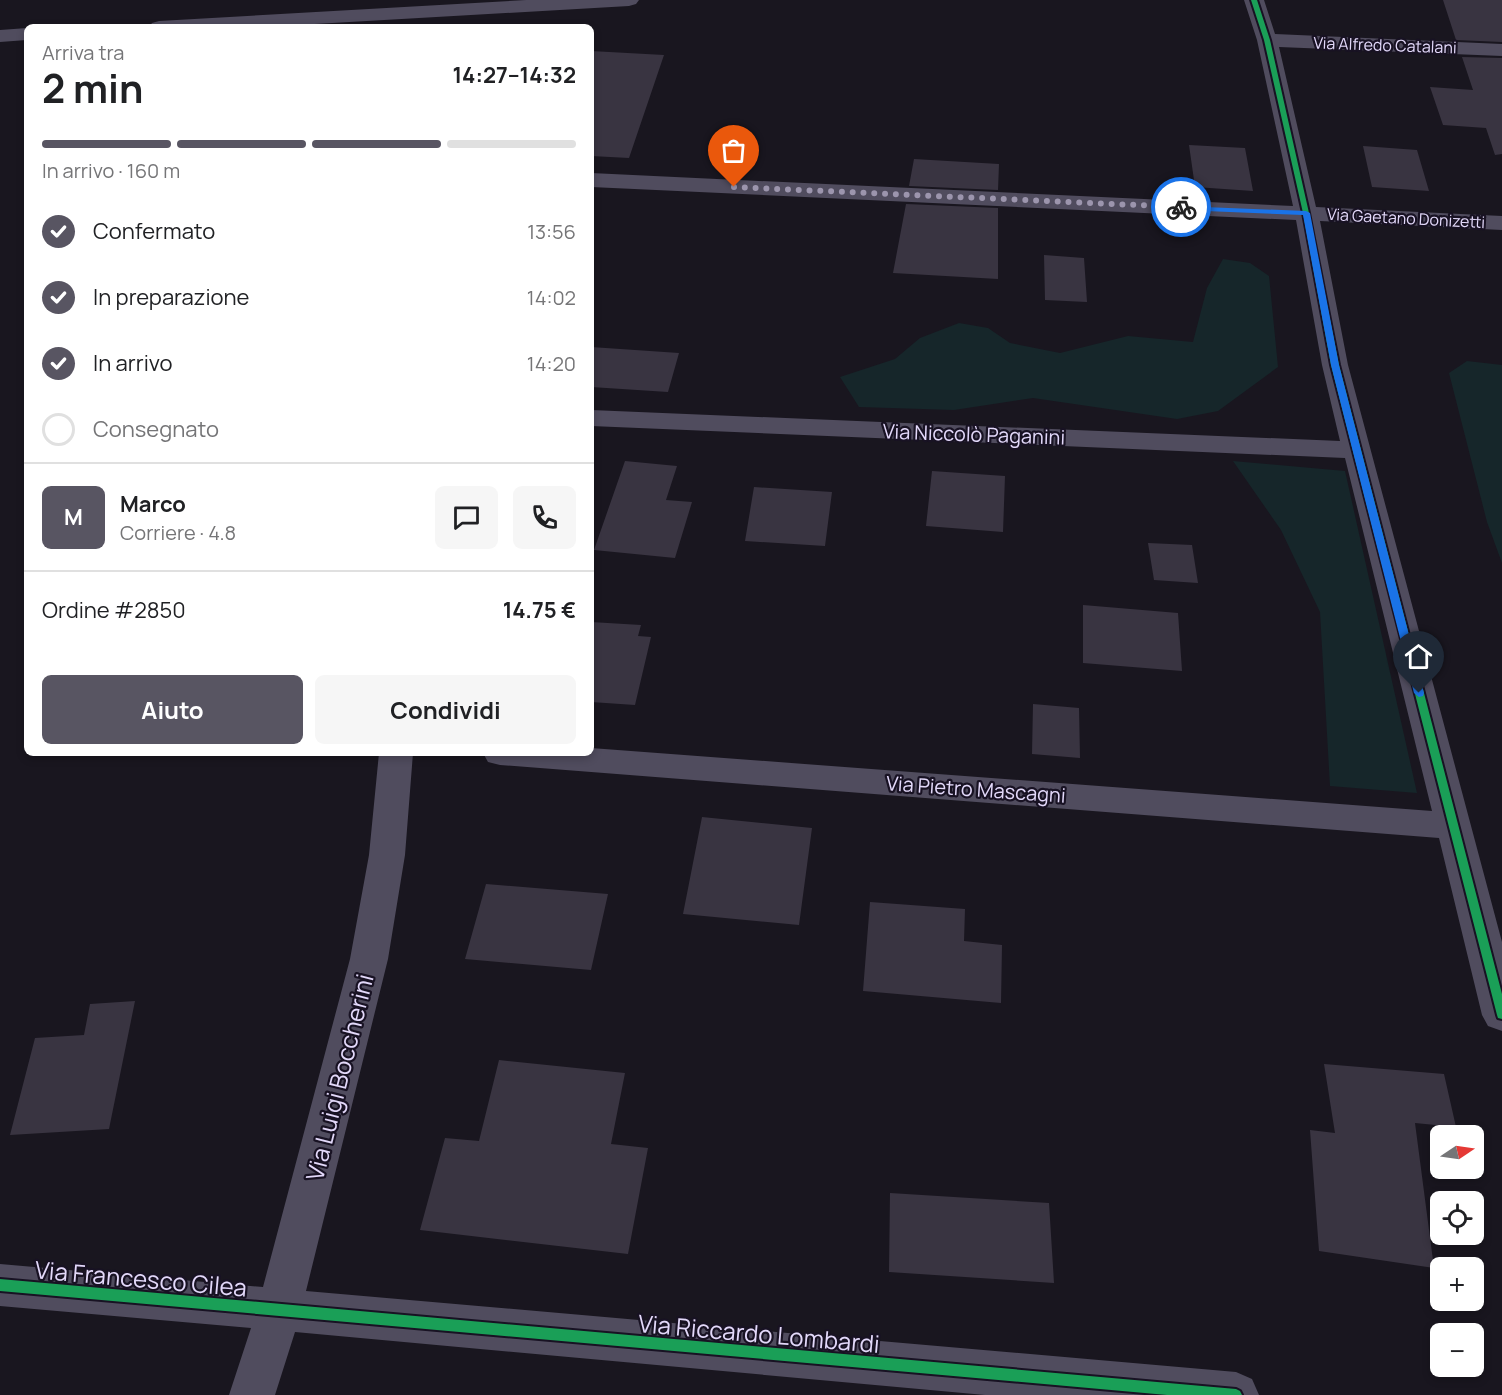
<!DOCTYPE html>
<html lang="it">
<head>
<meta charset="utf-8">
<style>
	:root { --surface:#fff; --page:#f6f6f6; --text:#202124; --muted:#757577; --line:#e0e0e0; --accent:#585562 }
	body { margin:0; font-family:Manrope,sans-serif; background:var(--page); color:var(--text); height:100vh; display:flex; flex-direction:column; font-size:22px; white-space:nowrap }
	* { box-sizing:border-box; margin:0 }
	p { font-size:20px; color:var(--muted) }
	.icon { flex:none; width:33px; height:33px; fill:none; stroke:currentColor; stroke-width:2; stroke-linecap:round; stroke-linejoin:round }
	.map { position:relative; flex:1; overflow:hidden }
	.sheet { position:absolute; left:24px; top:24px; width:570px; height:732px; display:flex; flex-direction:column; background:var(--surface); border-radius:9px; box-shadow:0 3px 9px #0003 }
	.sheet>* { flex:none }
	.needle { width:39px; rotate:77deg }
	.tools { position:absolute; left:1430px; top:1125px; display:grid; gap:12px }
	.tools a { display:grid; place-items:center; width:54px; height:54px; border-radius:9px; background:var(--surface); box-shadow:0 3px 9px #0003; font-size:30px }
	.pin { position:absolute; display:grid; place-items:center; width:51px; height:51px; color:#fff; margin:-62px -26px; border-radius:50% 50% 50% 0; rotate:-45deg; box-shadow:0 0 6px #0007 }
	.pin .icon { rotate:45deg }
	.courier { position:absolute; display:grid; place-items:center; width:60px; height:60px; margin:-30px; border:4px solid #1a73e8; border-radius:50%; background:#fff; color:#222; box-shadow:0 2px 8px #0007 }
	.head em { font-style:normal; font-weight:700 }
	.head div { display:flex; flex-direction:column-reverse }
	.head { display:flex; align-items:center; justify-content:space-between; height:102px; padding:0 18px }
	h1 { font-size:39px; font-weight:700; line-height:45px }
	.bar { display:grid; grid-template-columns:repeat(4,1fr); gap:9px 6px; align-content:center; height:72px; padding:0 18px }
	.bar i { height:8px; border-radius:4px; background:var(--line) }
	.bar .selected { background:var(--accent) }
	.bar p { grid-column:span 4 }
	.line { display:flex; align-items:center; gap:15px; padding:0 18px; border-top:2px solid var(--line) }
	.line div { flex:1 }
	.round { display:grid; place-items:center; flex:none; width:63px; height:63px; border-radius:9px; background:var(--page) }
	ol { padding:0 18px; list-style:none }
	li { display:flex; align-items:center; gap:18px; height:66px }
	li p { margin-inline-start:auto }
	li .icon { padding:6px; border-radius:50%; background:var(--accent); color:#fff; stroke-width:4 }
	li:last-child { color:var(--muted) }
	li i { width:33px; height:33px; border:3px solid var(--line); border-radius:50% }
	.cta { display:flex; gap:12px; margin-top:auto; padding:12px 18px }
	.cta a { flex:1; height:69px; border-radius:9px; background:var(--accent); color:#fff; font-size:24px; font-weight:700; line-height:69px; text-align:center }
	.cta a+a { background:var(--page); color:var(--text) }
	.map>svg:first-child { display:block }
	.green { fill:#16262a }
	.building { fill:#393441 }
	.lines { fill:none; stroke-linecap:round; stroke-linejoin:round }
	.minor { fill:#504c5e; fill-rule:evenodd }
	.cycleway-casing { stroke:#181223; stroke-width:4 }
	.cycleway { fill:#1a9f57; fill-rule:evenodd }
	.route { fill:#1a73e8 }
	.done { stroke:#9c95ad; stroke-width:6; stroke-dasharray:0 10.8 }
	.labels { text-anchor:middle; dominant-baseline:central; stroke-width:4.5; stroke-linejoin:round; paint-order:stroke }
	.far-street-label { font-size:16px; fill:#e3d9fa; stroke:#181223 }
	.street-label { font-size:20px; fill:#e3d9fa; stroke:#181223 }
	.near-street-label { font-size:24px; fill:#e3d9fa; stroke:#181223 }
</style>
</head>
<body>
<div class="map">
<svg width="1502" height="1395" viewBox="0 0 1502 1395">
	<rect width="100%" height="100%" fill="#19161f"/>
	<!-- green -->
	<path class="green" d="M 1223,259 L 1250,263 L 1269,276 L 1278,367 L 1218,411 L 1177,419 L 1033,398 L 954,410 L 859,407 L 840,377 L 895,359 L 920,338 L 959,323 L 988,328 L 1010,343 L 1060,353 L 1128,336 L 1193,342 L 1207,288 Z
		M 1467,361 L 1502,365 L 1502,563 L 1487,522 L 1449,373 Z
		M 1233,461 L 1345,471 L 1417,793 L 1330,786 L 1320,612 L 1281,530 Z"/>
	<!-- building -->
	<path class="building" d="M 1443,0 L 1502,0 L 1502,42 L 1456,40 Z
		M 591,51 L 664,55 L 629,158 L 591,156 Z
		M 1462,57 L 1502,58 L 1502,154 L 1495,155 L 1486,128 L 1443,125 L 1430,87 L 1473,90 Z
		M 1189,145 L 1245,148 L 1253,191 L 1195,187 Z
		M 1363,146 L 1417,150 L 1429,191 L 1372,187 Z
		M 914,159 L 999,164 L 998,190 L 909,186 Z
		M 906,204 L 998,208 L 998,279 L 893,273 Z
		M 1044,255 L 1084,258 L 1087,302 L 1045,300 Z
		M 591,347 L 679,353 L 668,392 L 591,387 Z
		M 625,461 L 677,466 L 666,500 L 692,502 L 675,558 L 594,550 Z
		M 932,471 L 1005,476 L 1003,532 L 926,526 Z
		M 754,487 L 832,492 L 825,546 L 745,541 Z
		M 1148,543 L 1192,545 L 1198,583 L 1154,580 Z
		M 1083,605 L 1178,613 L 1182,671 L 1083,663 Z
		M 591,622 L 641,625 L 638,636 L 651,637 L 635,705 L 591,702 Z
		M 1033,704 L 1079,708 L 1080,758 L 1032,754 Z
		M 702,817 L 812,828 L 799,925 L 683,914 Z
		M 486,884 L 608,894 L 591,970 L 465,959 Z
		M 870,902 L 965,909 L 964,941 L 1002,945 L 1001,1003 L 863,991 Z
		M 135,1001 L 109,1129 L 10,1135 L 35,1038 L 84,1035 L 90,1004 Z
		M 499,1060 L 625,1073 L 611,1144 L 648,1148 L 628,1254 L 420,1230 L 445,1138 L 479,1141 Z
		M 1324,1064 L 1444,1074 L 1456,1127 L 1415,1123 L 1434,1268 L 1319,1251 L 1310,1130 L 1335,1133 Z
		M 890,1193 L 1049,1203 L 1054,1283 L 889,1272 Z"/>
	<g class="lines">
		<!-- minor -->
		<path class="minor" d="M 526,0 L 639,0 L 636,4 L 629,6 L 263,27 L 149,27 L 152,23 L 159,21 Z
			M 1244,0 L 1264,0 L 1275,34 L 1502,44 L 1502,56 L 1279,47 L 1316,207 L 1502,216 L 1502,230 L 1320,221 L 1348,365 L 1502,942 L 1502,1031 L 1488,1026 L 1482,1015 L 1439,838 L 500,765 L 488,762 L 483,753 L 591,753 L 591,748 L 1432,811 L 1345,458 L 591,426 L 591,410 L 1340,441 L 1322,365 L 1296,220 L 591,187 L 591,173 L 1293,206 L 1257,40 Z
			M 27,28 L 27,40 L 0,42 L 0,30 Z
			M 379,753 L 413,753 L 405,855 L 388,959 L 306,1291 L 1236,1372 L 1252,1379 L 1259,1395 L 985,1395 L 295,1332 L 275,1395 L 229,1395 L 251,1328 L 0,1306 L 0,1264 L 263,1287 L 350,959 L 369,855 Z"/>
		<defs>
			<path id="cycleway" d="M 1251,0 L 1257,0 L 1270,40 L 1309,213 L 1339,365 L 1502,994 L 1502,1019 L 1498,1018 L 1497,1015 L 1331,365 L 1303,213 L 1264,40 Z
				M 0,1279 L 1236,1389 L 1240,1391 L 1242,1395 L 1167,1395 L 0,1291 Z"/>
		</defs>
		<!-- cycleway casing -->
		<use href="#cycleway" class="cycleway-casing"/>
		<!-- cycleway -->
		<use href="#cycleway" class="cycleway"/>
	</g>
	<!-- route -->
	<path class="route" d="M 1179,206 L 1306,211 L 1310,213 L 1339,365 L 1424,693 L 1423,696 L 1419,697 L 1414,693 L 1331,365 L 1303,215 L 1181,210 Z"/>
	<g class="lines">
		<!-- done -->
		<path class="done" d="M 734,187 L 1181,207"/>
	</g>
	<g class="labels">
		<!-- far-street labels -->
		<g class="far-street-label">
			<text transform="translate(1385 45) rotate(2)">Via Alfredo Catalani</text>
			<text transform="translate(1406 218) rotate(3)">Via Gaetano Donizetti</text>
		</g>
		<!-- street labels -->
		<g class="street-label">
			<text transform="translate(974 434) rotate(2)">Via Niccolò Paganini</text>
			<text transform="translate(976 789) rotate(4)">Via Pietro Mascagni</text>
		</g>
		<!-- near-street labels -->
		<g class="near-street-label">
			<text transform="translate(339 1077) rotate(-76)">Via Luigi Boccherini</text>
			<text transform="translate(141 1278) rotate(5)">Via Francesco Cilea</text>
			<text transform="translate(759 1333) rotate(5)">Via Riccardo Lombardi</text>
		</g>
	</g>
</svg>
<div class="tools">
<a><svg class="needle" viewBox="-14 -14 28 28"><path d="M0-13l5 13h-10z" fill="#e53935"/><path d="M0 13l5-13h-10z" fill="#757577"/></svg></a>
<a><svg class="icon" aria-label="locate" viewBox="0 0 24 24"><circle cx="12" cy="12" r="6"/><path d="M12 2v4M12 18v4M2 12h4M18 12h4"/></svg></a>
<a>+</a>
<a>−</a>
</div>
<div class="pin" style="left:734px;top:187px;background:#ea580c"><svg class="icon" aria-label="bag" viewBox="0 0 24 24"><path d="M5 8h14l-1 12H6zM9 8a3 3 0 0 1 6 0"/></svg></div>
<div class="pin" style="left:1419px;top:693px;background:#1f2937"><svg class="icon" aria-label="home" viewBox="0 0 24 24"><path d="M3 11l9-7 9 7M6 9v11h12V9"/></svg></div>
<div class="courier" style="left:1181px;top:207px"><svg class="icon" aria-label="bike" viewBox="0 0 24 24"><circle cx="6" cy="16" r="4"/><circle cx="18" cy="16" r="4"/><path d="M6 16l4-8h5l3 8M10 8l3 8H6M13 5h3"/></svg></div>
<section class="sheet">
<div class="head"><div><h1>2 min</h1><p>Arriva tra</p></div><em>14:27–14:32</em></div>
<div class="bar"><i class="selected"></i><i class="selected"></i><i class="selected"></i><i></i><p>In arrivo · 160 m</p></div>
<ol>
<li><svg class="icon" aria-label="check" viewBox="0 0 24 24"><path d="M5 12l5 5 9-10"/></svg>Confermato<p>13:56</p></li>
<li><svg class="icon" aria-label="check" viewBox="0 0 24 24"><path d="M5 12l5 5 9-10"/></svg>In preparazione<p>14:02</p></li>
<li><svg class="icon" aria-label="check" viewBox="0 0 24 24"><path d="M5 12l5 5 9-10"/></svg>In arrivo<p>14:20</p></li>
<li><i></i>Consegnato</li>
</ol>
<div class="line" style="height:108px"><b class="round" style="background:var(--accent);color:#fff">M</b><div><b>Marco</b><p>Corriere · 4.8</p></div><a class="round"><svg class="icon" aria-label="chat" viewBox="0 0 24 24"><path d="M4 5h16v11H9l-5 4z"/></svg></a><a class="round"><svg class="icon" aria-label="phone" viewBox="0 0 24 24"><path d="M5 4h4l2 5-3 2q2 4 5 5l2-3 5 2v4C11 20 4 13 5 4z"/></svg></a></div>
<div class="line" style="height:78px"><div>Ordine #2850</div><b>14.75 €</b></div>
<div class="cta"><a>Aiuto</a><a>Condividi</a></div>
</section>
</div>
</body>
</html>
